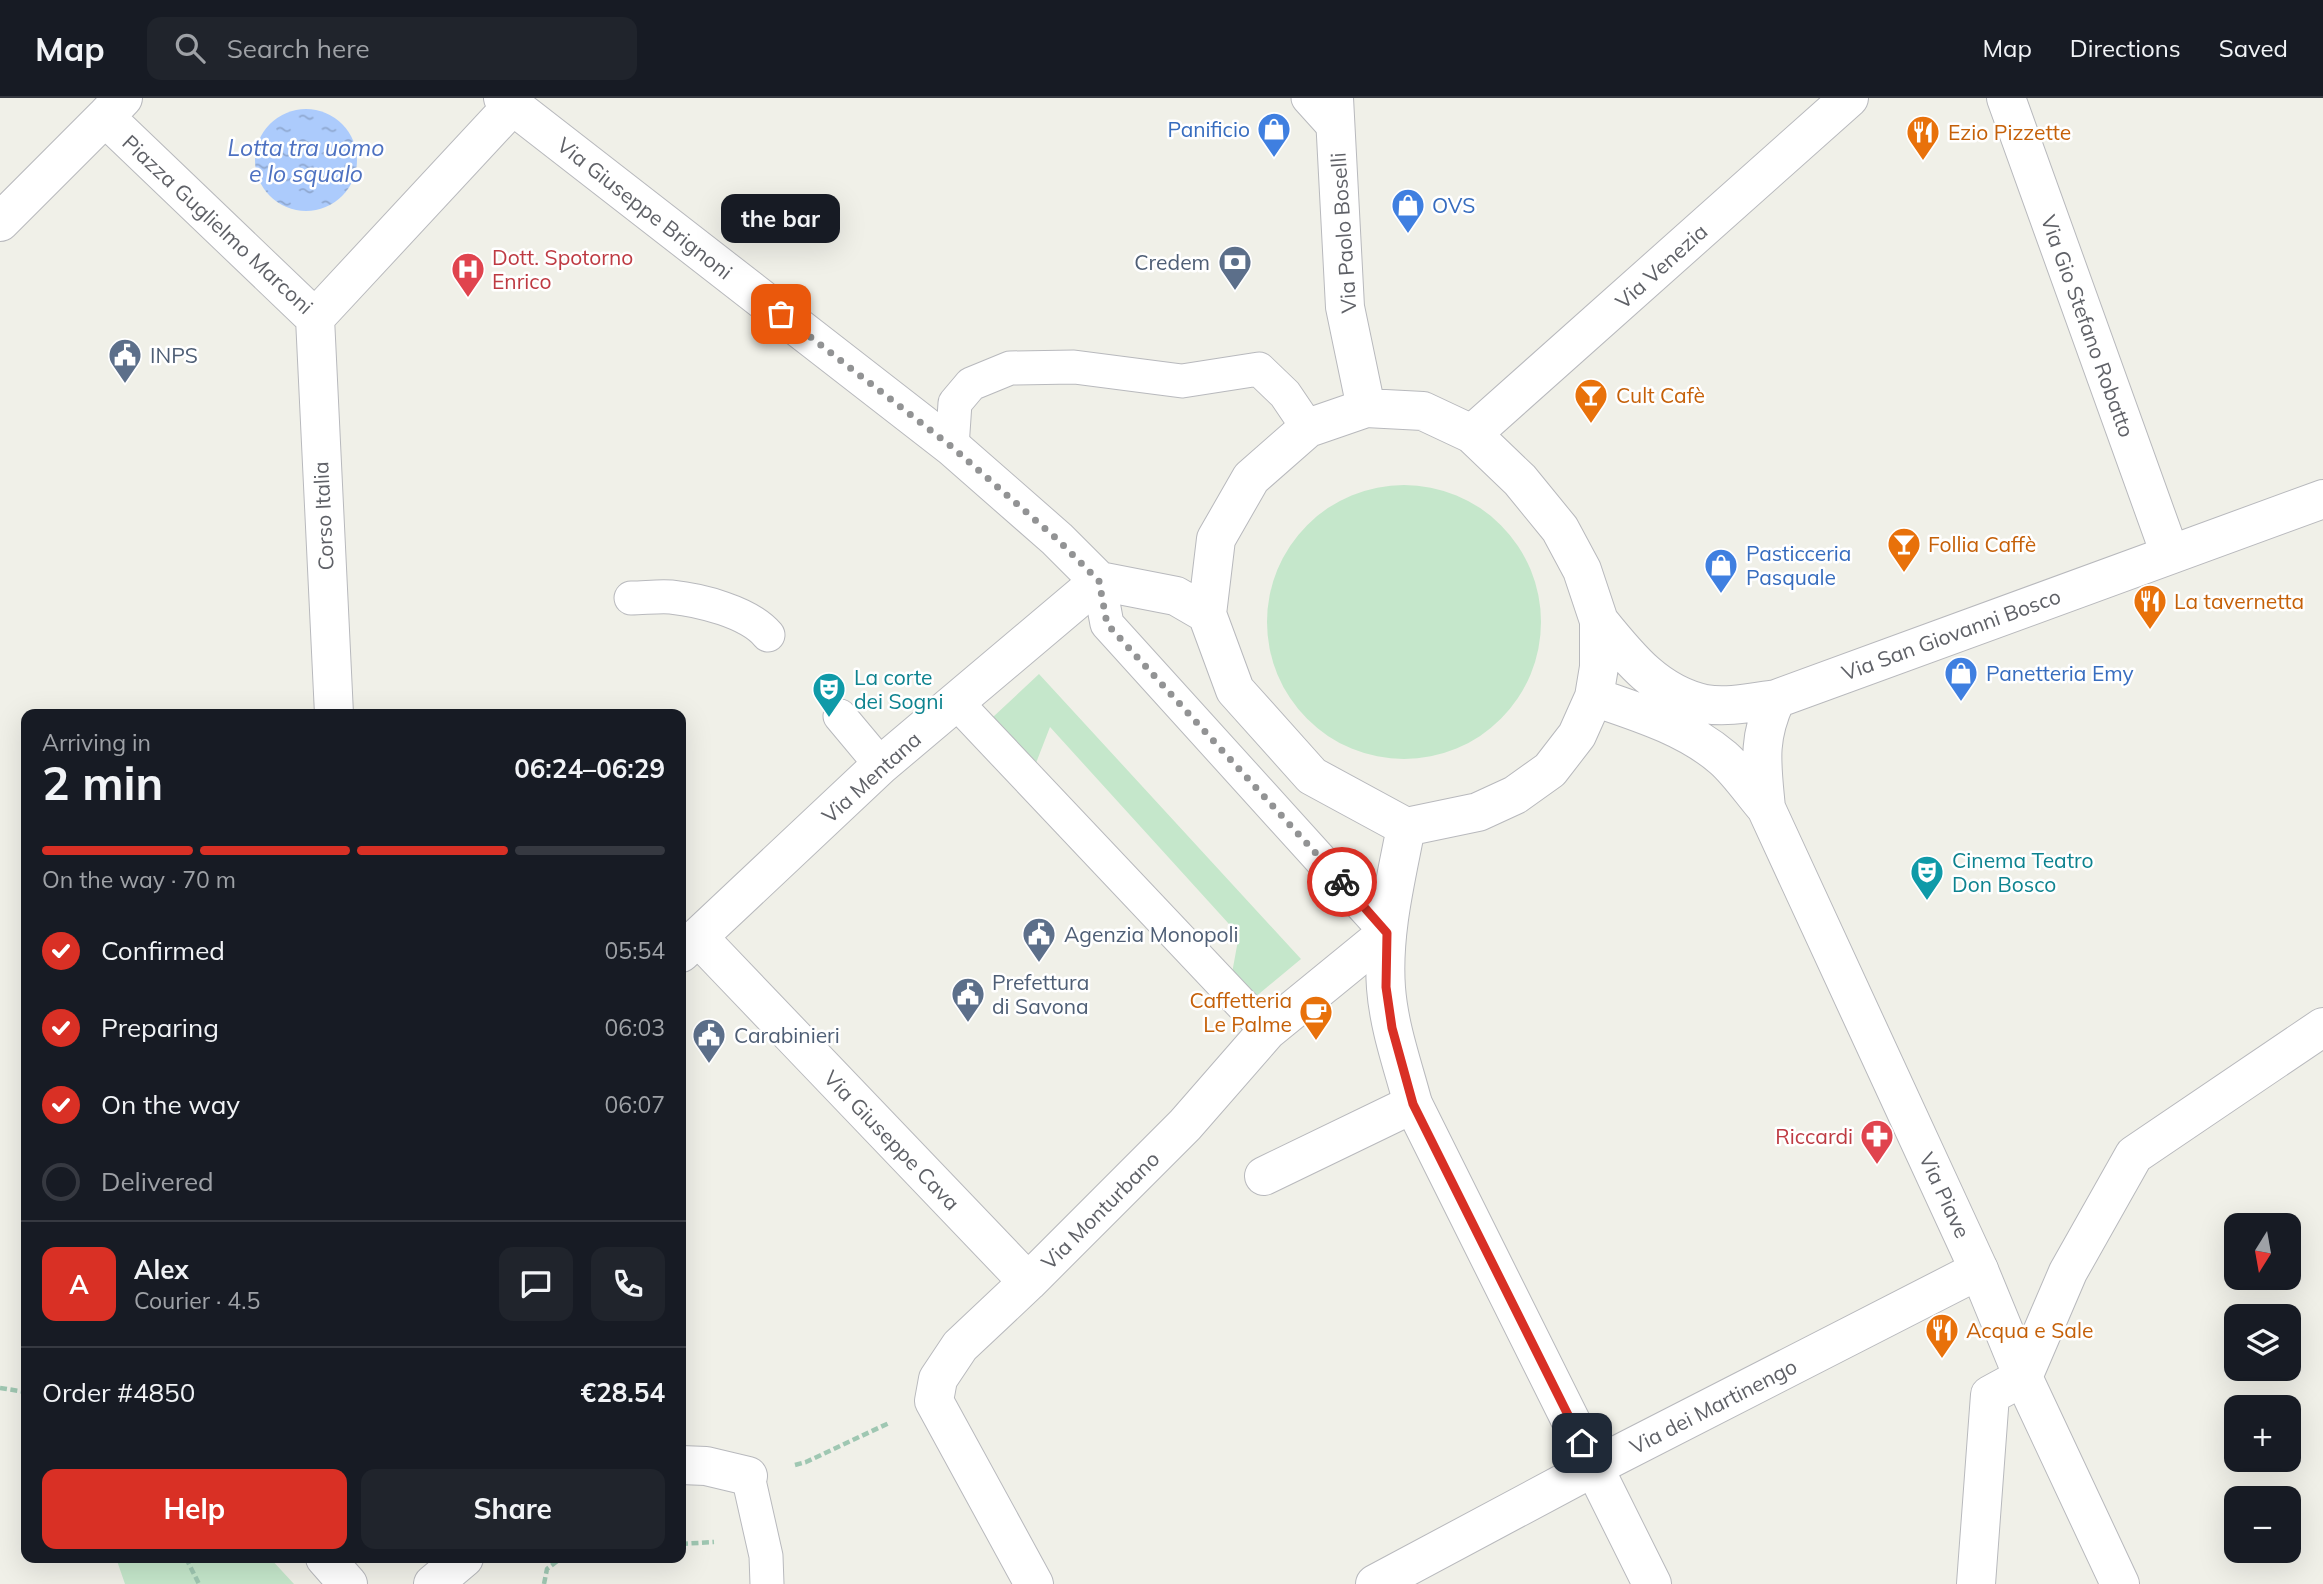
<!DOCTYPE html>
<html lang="en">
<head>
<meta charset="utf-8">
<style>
	:root { --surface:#171b24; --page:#20242c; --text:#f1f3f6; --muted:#9ea1a6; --line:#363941; --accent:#d93025 }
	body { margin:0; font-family:Mulish,sans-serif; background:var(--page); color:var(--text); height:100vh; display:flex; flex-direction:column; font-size:26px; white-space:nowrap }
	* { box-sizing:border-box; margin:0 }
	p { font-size:23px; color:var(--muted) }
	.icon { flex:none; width:38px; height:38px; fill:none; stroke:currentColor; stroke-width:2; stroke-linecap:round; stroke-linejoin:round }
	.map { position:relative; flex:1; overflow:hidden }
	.panel { position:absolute; left:21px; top:611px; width:665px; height:854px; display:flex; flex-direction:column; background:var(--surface); border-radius:14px; box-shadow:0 7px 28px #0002 }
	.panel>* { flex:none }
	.needle { width:46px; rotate:191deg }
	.buttons { position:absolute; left:2224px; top:1115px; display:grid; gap:14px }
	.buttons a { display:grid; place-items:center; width:77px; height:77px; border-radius:14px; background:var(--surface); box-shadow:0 7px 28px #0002; font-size:35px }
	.pin { position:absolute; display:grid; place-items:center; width:60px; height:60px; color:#fff; margin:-30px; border-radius:14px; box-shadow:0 4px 10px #0006 }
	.courier { position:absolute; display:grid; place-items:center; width:70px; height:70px; margin:-35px; border:5px solid #d93025; border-radius:50%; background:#fff; color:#222; box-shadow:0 2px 9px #0007 }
	.bubble { position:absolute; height:49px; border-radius:14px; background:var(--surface); box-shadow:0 7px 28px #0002; font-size:23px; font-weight:700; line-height:49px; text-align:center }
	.headline em { font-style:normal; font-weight:700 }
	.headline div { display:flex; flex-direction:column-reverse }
	.headline { display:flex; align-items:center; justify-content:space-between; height:119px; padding:0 21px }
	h1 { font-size:46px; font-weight:700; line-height:52px }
	.bar { display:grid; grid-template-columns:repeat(4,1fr); gap:10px 7px; align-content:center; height:84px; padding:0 21px }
	.bar i { height:9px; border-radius:5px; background:var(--line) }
	.bar .on { background:var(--accent) }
	.bar p { grid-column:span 4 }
	.line { display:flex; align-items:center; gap:18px; padding:0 21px; border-top:2px solid var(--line) }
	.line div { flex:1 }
	.round { display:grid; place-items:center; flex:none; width:74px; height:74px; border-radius:14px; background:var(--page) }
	ol { padding:0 21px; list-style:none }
	li { display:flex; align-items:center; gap:21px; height:77px }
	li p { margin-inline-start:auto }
	li .icon { padding:7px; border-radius:50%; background:var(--accent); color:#fff; stroke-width:4 }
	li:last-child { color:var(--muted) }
	li i { width:38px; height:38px; border:4px solid var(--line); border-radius:50% }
	.cta { display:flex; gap:14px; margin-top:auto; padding:14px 21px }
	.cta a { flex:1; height:80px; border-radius:14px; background:var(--accent); color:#fff; font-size:28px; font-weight:700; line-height:80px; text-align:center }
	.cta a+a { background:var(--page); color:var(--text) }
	header { display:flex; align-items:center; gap:42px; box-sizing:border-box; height:98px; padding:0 35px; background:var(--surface); border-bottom:2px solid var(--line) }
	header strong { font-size:33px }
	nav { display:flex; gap:38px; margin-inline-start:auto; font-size:24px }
	.search { width:490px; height:63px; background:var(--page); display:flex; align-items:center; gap:18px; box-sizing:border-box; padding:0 24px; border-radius:14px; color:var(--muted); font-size:26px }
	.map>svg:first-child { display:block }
	.green { fill:#c5e7cb }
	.water { fill:url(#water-ripples) }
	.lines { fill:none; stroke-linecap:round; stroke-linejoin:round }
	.service-casing { stroke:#b8b9bd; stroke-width:35 }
	.pedestrian-casing { stroke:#b8b9bd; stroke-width:40 }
	.minor-casing { stroke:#b8b9bd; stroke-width:40 }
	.tertiary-casing { stroke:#b8b9bd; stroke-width:40 }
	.path { stroke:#9fc7b2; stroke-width:4.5; stroke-dasharray:7 3.5; stroke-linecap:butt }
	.service { stroke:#fff; stroke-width:33 }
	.pedestrian { stroke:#fff; stroke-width:38 }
	.minor { stroke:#fff; stroke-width:38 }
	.tertiary { stroke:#fff; stroke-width:38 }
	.done { stroke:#929394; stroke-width:7; stroke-dasharray:0 12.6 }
	.route { stroke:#d93025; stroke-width:9 }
	.labels { text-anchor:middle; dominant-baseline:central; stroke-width:5; stroke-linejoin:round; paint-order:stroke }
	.shop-label { font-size:21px; fill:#366cbe; stroke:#fff; text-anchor:start }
	.food-label { font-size:21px; fill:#c56008; stroke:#fff; text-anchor:start }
	.street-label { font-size:21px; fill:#5f6167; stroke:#fff }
	.health-label { font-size:21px; fill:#be3a42; stroke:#fff; text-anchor:start }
	.service-label { font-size:21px; fill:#4e5e75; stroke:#fff; text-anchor:start }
	.culture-label { font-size:21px; fill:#0d838f; stroke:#fff; text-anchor:start }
	.water-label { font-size:23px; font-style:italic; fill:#4d71c1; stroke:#fff }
</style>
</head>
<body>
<header>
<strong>Map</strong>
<div class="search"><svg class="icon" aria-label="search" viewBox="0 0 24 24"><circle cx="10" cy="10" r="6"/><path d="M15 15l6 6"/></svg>Search here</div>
<nav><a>Map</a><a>Directions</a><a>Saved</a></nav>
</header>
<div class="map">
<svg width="2323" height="1486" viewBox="0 0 2323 1486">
	<defs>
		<pattern id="water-ripples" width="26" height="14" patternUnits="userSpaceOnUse" patternTransform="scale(1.75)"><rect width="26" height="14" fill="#accbfc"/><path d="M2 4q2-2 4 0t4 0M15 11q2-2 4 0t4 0" fill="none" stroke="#8fa8d0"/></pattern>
	</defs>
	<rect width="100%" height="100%" fill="#f0f0e8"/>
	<!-- green -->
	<path class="green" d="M1267 524a137 137 0 1 1 274 0a137 137 0 1 1-274 0Z
		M 1039,576 L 1301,861 L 1254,900 L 1232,875 L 1239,837 L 1050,629 L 1036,665 L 993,619 Z
		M 116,1460 L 270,1460 L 294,1486 L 125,1486 Z"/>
	<!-- water -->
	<path class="water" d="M255 62a51 51 0 1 1 102 0a51 51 0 1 1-102 0Z"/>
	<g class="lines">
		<defs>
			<path id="service" d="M 1308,0 L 1336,31
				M 952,349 L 955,305 L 971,286 L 1010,270 L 1074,269 L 1182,283 L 1259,271 L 1285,296 L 1308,330
				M 1099,483 L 1107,526 L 1387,835
				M 631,500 C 644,500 658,498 671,499 C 700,502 749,514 768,537
				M 956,604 L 1267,933
				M 840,618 L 881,667
				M 748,1378 L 766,1458 L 767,1486"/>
			<path id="pedestrian" d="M 1976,1486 L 1990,1297 L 2023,1279 L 2068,1174 L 2134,1057 L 2323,929"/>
			<path id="minor" d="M 123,0 L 105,19 L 315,220 L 512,8
				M 2006,0 L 2170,456
				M 0,124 L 105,19
				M 315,220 L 334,616
				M 1472,336 L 1849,0
				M 698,839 L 1028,1184
				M 681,855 L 881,667 L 1099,483
				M 1264,1078 L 1413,1006
				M 681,1367 L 706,1368 L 748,1378
				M 325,1460 L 348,1486
				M 433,1486 L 464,1460
				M 1034,1486 L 934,1303 L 938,1281 L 960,1248 L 1028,1184 L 1185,1027 L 1267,933 L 1387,835
				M 1375,1486 L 1594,1369 L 1979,1172"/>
			<path id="tertiary" d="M 503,0 L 952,349 L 1057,441 L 1099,483 L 1176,498 L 1207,516
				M 1334,0 L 1345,209 L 1366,310
				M 1366,310 L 1423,313 L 1472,336 L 1520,382 L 1560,431 L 1582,472 L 1599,523 L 1599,569 L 1594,599 L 1577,637 L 1550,672 L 1515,697 L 1478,714 L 1406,729 L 1312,678 L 1235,592 L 1207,516 L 1216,441 L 1251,380 L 1308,330 Z
				M 1599,523 C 1628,559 1657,596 1705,606 C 1728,610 1753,604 1776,601 L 2323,401
				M 1594,599 C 1638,614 1687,629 1723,660 C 1739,674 1752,694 1766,710 L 1979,1172 L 2023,1279 L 2120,1486
				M 1766,710 C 1762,667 1757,642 1776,601
				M 1406,729 C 1396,781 1382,836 1386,890 C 1389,930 1403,968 1413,1006 L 1652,1486"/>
		</defs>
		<!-- service casing -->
		<use href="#service" class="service-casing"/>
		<!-- pedestrian casing -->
		<use href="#pedestrian" class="pedestrian-casing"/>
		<!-- minor casing -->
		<use href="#minor" class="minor-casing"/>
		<!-- tertiary casing -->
		<use href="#tertiary" class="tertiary-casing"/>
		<!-- path -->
		<path class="path" d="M 0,1290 L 26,1294
			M 795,1367 L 806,1364 L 889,1325
			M 681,1446 L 714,1444
			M 186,1460 L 199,1486
			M 544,1486 L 547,1471 L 561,1460"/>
		<!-- service -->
		<use href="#service" class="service"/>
		<!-- pedestrian -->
		<use href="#pedestrian" class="pedestrian"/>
		<!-- minor -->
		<use href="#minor" class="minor"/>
		<!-- tertiary -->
		<use href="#tertiary" class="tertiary"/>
	</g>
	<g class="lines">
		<!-- done -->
		<path class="done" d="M 781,216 L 952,349 L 1057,441 L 1099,483 L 1107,526 L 1342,784"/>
		<!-- route -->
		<path class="route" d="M 1342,784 L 1387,835 L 1386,889 L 1392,930 L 1413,1006 L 1582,1345"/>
	</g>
	<!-- icons -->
	<defs>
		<symbol id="shop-pin" viewBox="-11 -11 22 30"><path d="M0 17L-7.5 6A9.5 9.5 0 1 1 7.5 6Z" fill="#3f7fe0" stroke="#fff"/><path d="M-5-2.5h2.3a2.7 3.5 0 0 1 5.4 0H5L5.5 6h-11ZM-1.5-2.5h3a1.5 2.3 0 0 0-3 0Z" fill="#fff"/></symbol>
		<symbol id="restaurant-pin" viewBox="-11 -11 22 30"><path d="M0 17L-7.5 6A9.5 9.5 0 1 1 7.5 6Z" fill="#e8710a" stroke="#fff"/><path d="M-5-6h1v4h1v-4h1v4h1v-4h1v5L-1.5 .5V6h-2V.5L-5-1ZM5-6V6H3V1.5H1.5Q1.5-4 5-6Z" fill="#fff"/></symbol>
		<symbol id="bank-pin" viewBox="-11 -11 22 30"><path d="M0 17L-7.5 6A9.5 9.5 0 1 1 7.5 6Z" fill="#5c6f8a" stroke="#fff"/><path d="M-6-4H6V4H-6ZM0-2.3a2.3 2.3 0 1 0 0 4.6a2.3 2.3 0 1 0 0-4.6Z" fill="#fff"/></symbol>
		<symbol id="hospital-pin" viewBox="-11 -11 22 30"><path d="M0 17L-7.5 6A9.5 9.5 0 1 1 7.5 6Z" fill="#e0444e" stroke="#fff"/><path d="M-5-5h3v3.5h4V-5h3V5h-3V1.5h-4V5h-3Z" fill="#fff"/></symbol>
		<symbol id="civic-pin" viewBox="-11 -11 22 30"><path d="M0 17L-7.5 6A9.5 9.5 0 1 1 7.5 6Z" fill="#5c6f8a" stroke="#fff"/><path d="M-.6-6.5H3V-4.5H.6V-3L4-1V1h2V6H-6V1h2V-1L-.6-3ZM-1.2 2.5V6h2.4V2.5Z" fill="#fff"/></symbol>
		<symbol id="bar-pin" viewBox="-11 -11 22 30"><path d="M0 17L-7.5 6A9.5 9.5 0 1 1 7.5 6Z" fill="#e8710a" stroke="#fff"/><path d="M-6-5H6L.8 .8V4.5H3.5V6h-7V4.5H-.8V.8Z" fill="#fff"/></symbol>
		<symbol id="theatre-pin" viewBox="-11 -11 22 30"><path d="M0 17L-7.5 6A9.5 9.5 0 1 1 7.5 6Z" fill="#0f9aa8" stroke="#fff"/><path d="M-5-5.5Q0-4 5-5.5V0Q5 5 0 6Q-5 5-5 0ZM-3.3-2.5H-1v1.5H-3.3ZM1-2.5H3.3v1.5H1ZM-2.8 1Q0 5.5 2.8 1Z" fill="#fff"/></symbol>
		<symbol id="cafe-pin" viewBox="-11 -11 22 30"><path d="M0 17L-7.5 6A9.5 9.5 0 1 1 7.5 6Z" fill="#e8710a" stroke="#fff"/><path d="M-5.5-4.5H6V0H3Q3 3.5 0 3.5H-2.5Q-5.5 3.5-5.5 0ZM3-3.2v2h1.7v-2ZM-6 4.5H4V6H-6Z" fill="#fff"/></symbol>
		<symbol id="pharmacy-pin" viewBox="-11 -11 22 30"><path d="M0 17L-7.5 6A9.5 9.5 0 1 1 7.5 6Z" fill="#e0444e" stroke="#fff"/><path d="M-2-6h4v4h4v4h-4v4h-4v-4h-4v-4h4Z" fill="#fff"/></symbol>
	</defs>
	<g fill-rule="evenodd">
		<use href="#shop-pin" x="1255" y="12" width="38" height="52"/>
		<use href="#restaurant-pin" x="1904" y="15" width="38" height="52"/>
		<use href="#shop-pin" x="1389" y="88" width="38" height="52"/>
		<use href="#bank-pin" x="1216" y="145" width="38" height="52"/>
		<use href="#hospital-pin" x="449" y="152" width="38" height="52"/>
		<use href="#civic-pin" x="106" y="238" width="38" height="52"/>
		<use href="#bar-pin" x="1572" y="278" width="38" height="52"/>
		<use href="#bar-pin" x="1885" y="427" width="38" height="52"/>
		<use href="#shop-pin" x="1702" y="448" width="38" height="52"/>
		<use href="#restaurant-pin" x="2131" y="484" width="38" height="52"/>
		<use href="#shop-pin" x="1942" y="556" width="38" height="52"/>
		<use href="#theatre-pin" x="810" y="572" width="38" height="52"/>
		<use href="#theatre-pin" x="1908" y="755" width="38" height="52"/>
		<use href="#civic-pin" x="1020" y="817" width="38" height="52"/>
		<use href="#civic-pin" x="949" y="877" width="38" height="52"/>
		<use href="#cafe-pin" x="1297" y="895" width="38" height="52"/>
		<use href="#civic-pin" x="690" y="918" width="38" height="52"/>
		<use href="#pharmacy-pin" x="1858" y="1019" width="38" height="52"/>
		<use href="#restaurant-pin" x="1923" y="1213" width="38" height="52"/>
	</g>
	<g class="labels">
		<!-- shop labels -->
		<g class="shop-label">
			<text x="1250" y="31" text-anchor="end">Panificio</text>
			<text x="1432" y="107">OVS</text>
			<text x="1746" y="455">Pasticceria<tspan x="1746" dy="24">Pasquale</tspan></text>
			<text x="1986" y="575">Panetteria Emy</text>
		</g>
		<!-- food labels -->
		<g class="food-label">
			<text x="1948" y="34">Ezio Pizzette</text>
			<text x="1616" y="297">Cult Cafè</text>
			<text x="1928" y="446">Follia Caffè</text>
			<text x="2174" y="503">La tavernetta</text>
			<text x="1292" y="902" text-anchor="end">Caffetteria<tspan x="1292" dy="24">Le Palme</tspan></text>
			<text x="1966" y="1232">Acqua e Sale</text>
		</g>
		<!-- street labels -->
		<g class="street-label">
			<text transform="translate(645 110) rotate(38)">Via Giuseppe Brignoni</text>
			<text transform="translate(218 126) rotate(43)">Piazza Guglielmo Marconi</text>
			<text transform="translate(1343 135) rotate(-94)">Via Paolo Boselli</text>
			<text transform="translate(1661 168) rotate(-42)">Via Venezia</text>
			<text transform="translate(2088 228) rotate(70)">Via Gio Stefano Robatto</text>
			<text transform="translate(323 418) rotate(-93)">Corso Italia</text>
			<text transform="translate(1951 536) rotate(-20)">Via San Giovanni Bosco</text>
			<text transform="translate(871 679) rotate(-42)">Via Mentana</text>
			<text transform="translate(892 1042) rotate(46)">Via Giuseppe Cava</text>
			<text transform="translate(1945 1097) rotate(65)">Via Piave</text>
			<text transform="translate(1100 1112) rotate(-45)">Via Monturbano</text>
			<text transform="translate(1713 1308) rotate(-27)">Via dei Martinengo</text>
		</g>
		<!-- health labels -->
		<g class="health-label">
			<text x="492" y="159">Dott. Spotorno<tspan x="492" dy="24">Enrico</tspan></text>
			<text x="1853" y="1038" text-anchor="end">Riccardi</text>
		</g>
		<!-- service labels -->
		<g class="service-label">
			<text x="1210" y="164" text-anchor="end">Credem</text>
			<text x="150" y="257">INPS</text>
			<text x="1064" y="836">Agenzia Monopoli</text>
			<text x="992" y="884">Prefettura<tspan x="992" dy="24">di Savona</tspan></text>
			<text x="734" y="937">Carabinieri</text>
		</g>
		<!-- culture labels -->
		<g class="culture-label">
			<text x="854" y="579">La corte<tspan x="854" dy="24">dei Sogni</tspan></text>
			<text x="1952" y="762">Cinema Teatro<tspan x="1952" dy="24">Don Bosco</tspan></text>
		</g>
		<!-- water labels -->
		<g class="water-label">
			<text x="306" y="49">Lotta tra uomo<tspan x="306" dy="26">e lo squalo</tspan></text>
		</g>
	</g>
</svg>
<div class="buttons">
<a><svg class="needle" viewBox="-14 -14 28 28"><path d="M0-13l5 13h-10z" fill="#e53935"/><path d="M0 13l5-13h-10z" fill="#9ea1a6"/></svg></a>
<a><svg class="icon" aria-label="layers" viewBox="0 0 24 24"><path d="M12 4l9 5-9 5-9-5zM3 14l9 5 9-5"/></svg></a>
<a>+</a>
<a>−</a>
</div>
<div class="pin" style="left:781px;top:216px;background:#ea580c"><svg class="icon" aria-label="bag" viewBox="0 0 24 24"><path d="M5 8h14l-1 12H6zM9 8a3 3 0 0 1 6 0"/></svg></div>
<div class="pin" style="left:1582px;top:1345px;background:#1f2937"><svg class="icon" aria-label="home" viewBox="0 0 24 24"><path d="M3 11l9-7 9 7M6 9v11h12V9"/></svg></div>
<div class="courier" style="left:1342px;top:784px"><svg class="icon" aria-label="bike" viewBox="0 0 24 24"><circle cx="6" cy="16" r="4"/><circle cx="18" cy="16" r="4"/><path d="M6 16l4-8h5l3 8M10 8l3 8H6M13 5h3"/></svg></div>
<div class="bubble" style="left:721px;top:96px;width:119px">the bar</div>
<section class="panel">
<div class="headline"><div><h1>2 min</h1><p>Arriving in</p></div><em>06:24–06:29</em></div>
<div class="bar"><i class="on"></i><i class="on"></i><i class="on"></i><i></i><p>On the way · 70 m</p></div>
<ol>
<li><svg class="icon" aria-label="check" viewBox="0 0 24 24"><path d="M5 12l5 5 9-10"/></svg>Confirmed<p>05:54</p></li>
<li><svg class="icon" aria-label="check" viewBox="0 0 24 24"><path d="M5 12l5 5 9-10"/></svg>Preparing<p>06:03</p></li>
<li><svg class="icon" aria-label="check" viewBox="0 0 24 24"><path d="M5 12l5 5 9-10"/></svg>On the way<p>06:07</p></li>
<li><i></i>Delivered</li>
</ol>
<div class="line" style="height:126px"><b class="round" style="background:var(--accent);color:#fff">A</b><div><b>Alex</b><p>Courier · 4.5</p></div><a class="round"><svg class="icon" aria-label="chat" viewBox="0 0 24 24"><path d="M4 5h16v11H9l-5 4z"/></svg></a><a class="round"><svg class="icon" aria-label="phone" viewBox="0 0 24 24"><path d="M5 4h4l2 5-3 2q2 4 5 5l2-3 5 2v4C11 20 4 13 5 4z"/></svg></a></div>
<div class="line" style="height:91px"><div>Order #4850</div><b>€28.54</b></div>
<div class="cta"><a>Help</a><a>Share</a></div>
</section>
</div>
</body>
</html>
